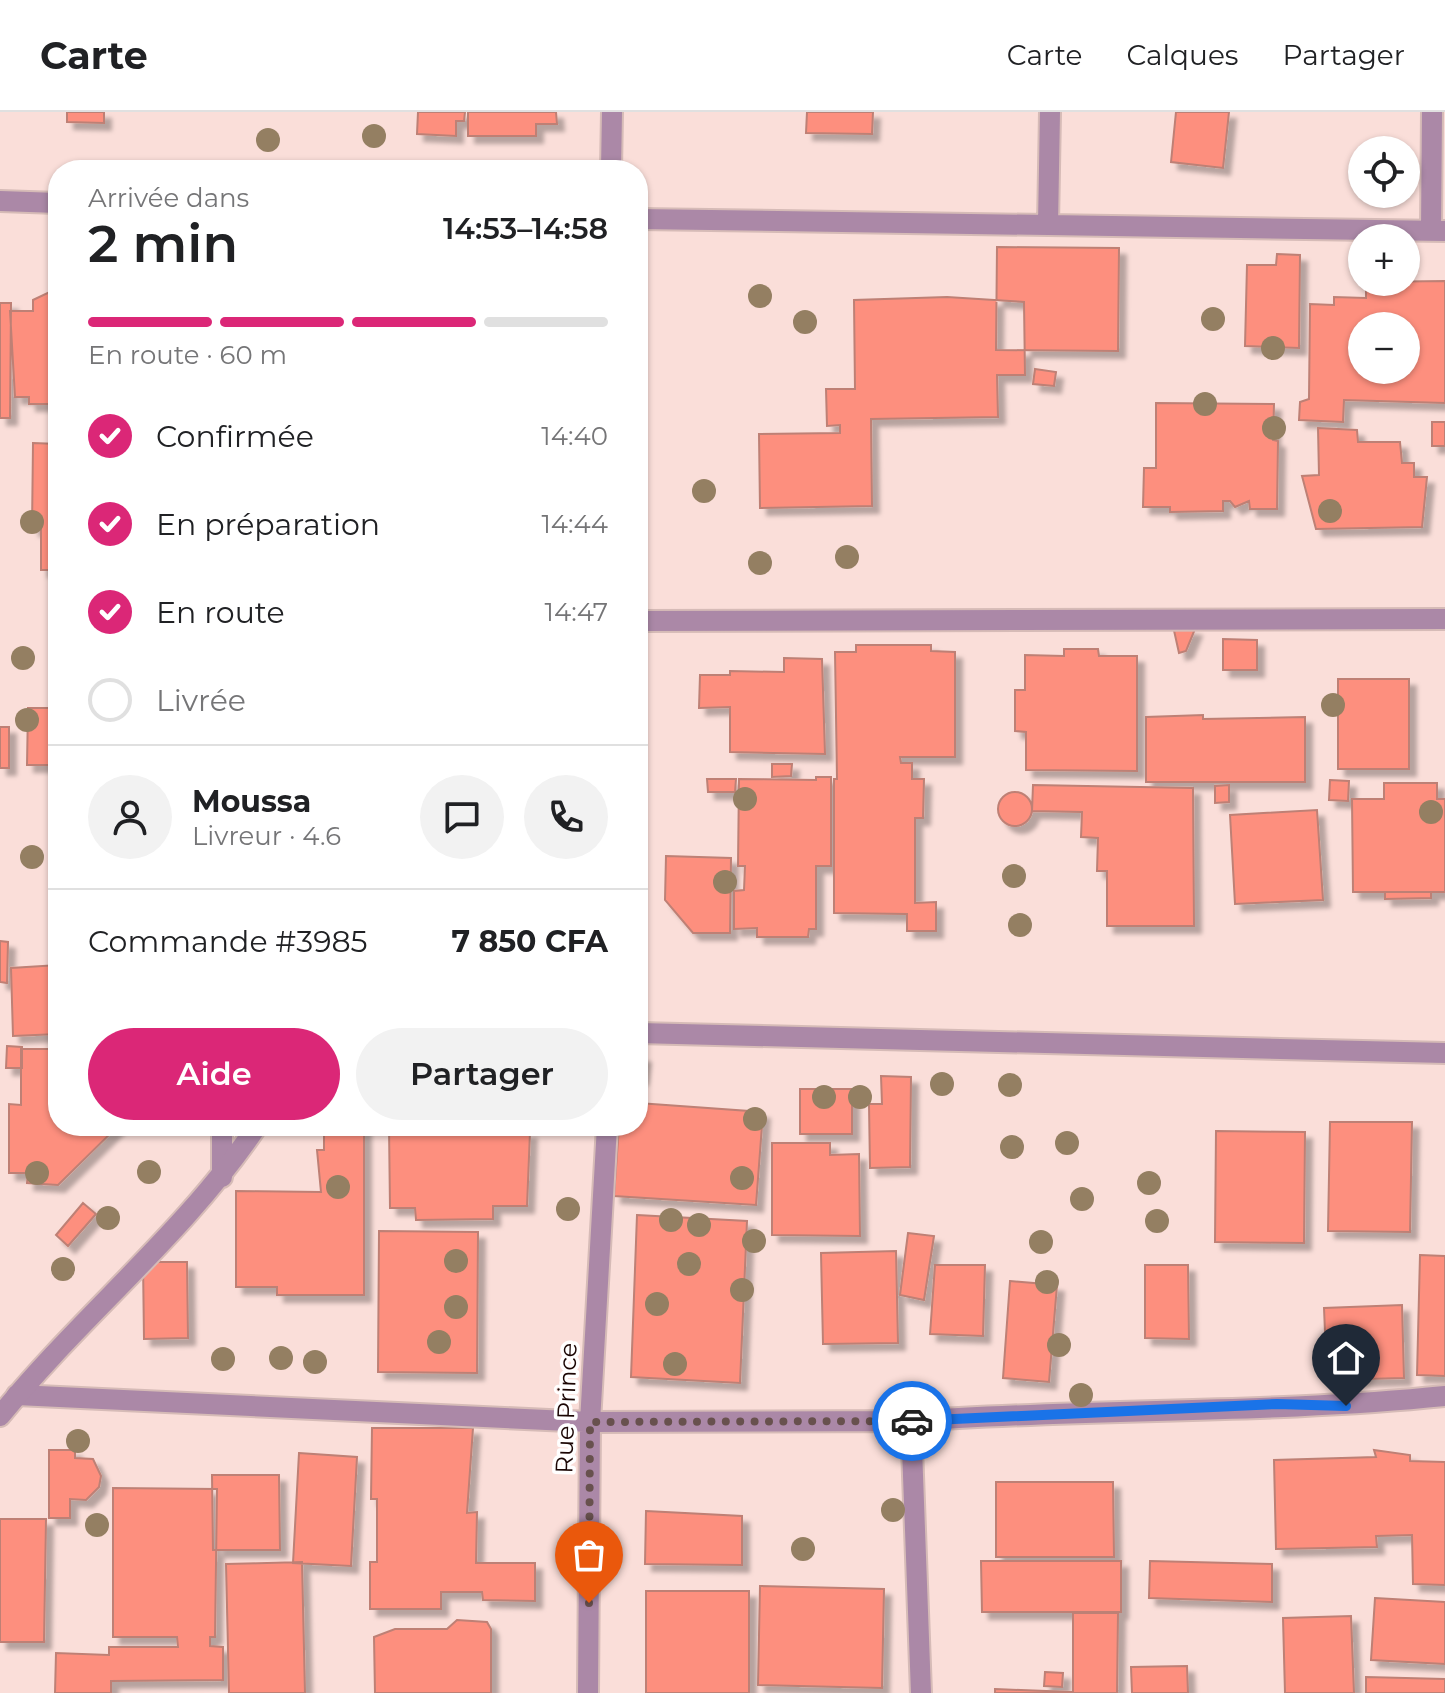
<!DOCTYPE html>
<html lang="fr">
<head>
<meta charset="utf-8">
<style>
	:root { --surface:#fff; --page:#f2f2f2; --text:#202124; --muted:#757577; --line:#e0e0e0; --accent:#db2777 }
	body { margin:0; font-family:Montserrat,sans-serif; background:var(--page); color:var(--text); height:100vh; display:flex; flex-direction:column; font-size:30px; white-space:nowrap }
	* { box-sizing:border-box; margin:0 }
	p { font-size:26px; color:var(--muted) }
	.icon { flex:none; width:44px; height:44px; fill:none; stroke:currentColor; stroke-width:2; stroke-linecap:round; stroke-linejoin:round }
	.map { position:relative; flex:1; overflow:hidden }
	.panel { position:absolute; left:48px; top:48px; width:600px; height:976px; display:flex; flex-direction:column; background:var(--surface); border-radius:32px; box-shadow:0 2px 6px #0004 }
	.panel>* { flex:none }
	.fabs { position:absolute; left:1348px; top:24px; display:grid; gap:16px }
	.fabs a { display:grid; place-items:center; width:72px; height:72px; border-radius:50%; background:var(--surface); box-shadow:0 2px 6px #0004; font-size:40px }
	.pin { position:absolute; display:grid; place-items:center; width:68px; height:68px; color:#fff; margin:-82px -34px; border-radius:50% 50% 50% 0; rotate:-45deg; box-shadow:0 0 8px #0007 }
	.pin .icon { rotate:45deg }
	.courier { position:absolute; display:grid; place-items:center; width:80px; height:80px; margin:-40px; border:6px solid #1a73e8; border-radius:50%; background:#fff; color:#222; box-shadow:0 2px 10px #0007 }
	.headline em { font-style:normal; font-weight:600 }
	.headline div { display:flex; flex-direction:column-reverse }
	.headline { display:flex; align-items:center; justify-content:space-between; height:136px; padding:0 40px }
	h1 { font-size:52px; font-weight:600; line-height:60px }
	.bar { display:grid; grid-template-columns:repeat(4,1fr); gap:12px 8px; align-content:center; height:96px; padding:0 40px }
	.bar i { height:10px; border-radius:6px; background:var(--line) }
	.bar .active { background:var(--accent) }
	.bar p { grid-column:span 4 }
	.line { display:flex; align-items:center; gap:20px; padding:0 40px; border-top:2px solid var(--line) }
	.line div { flex:1 }
	.round { display:grid; place-items:center; flex:none; width:84px; height:84px; border-radius:42px; background:var(--page) }
	ol { padding:0 40px; list-style:none }
	li { display:flex; align-items:center; gap:24px; height:88px }
	li p { margin-inline-start:auto }
	li .icon { padding:8px; border-radius:50%; background:var(--accent); color:#fff; stroke-width:4 }
	li:last-child { color:var(--muted) }
	li i { width:44px; height:44px; border:4px solid var(--line); border-radius:50% }
	.action { display:flex; gap:16px; margin-top:auto; padding:16px 40px }
	.action a { flex:1; height:92px; border-radius:48px; background:var(--accent); color:#fff; font-size:32px; font-weight:600; line-height:92px; text-align:center }
	.action a+a { background:var(--page); color:var(--text) }
	header { display:flex; align-items:center; gap:48px; box-sizing:border-box; height:112px; padding:0 40px; background:var(--surface); border-bottom:2px solid var(--line) }
	header strong { font-size:38px }
	nav { display:flex; gap:44px; margin-inline-start:auto; font-size:28px }
	.map>svg:first-child { display:block }
	.building { fill:#fd8f7e; stroke:#be8075; stroke-width:2; fill-rule:evenodd; filter:url(#shadow) }
	.lines { fill:none; stroke-linecap:round; stroke-linejoin:round }
	.minor-casing { stroke:#d6bbb7; stroke-width:24 }
	.tertiary-casing { stroke:#d6bbb7; stroke-width:24 }
	.minor { stroke:#ab88a7; stroke-width:20 }
	.tertiary { stroke:#ab88a7; stroke-width:20 }
	.tree { fill:#947f62 }
	.done { stroke:#68514e; stroke-width:8; stroke-dasharray:0 14.4 }
	.route { stroke:#1a73e8; stroke-width:10 }
	.labels { text-anchor:middle; dominant-baseline:central; stroke-width:7; stroke-linejoin:round; paint-order:stroke }
	.street-label { font-size:24px; fill:#1a0503; stroke:#fff }
</style>
</head>
<body>
<header>
<strong>Carte</strong>
<nav><a>Carte</a><a>Calques</a><a>Partager</a></nav>
</header>
<div class="map">
<svg width="1445" height="1581" viewBox="0 0 1445 1581">
	<defs>
		<filter id="shadow"><feDropShadow dx="7" dy="7" stdDeviation="2" flood-color="#0004"/></filter>
	</defs>
	<rect width="100%" height="100%" fill="#faded9"/>
	<!-- building -->
	<path class="building" d="M 67,0 L 104,0 L 104,11 L 67,10 Z
		M 418,0 L 465,0 L 464,9 L 456,9 L 456,24 L 417,22 Z
		M 468,0 L 556,0 L 557,12 L 536,12 L 536,24 L 468,24 Z
		M 807,0 L 873,0 L 872,22 L 806,21 Z
		M 1176,0 L 1229,0 L 1223,56 L 1171,50 Z
		M 997,135 L 1119,136 L 1118,239 L 996,238 Z
		M 1277,142 L 1300,143 L 1299,236 L 1245,234 L 1247,153 L 1276,153 Z
		M 1445,169 L 1445,291 L 1344,288 L 1343,310 L 1299,308 L 1300,290 L 1309,287 L 1310,192 L 1334,193 L 1334,185 L 1366,186 L 1366,170 ZM 1362,214 L 1406,214 L 1406,258 L 1362,258 Z
		M 58,176 L 58,292 L 29,292 L 29,285 L 15,285 L 10,199 L 33,199 L 33,188 Z
		M 947,185 L 1024,190 L 1025,263 L 997,263 L 998,305 L 871,307 L 872,394 L 760,396 L 759,322 L 840,321 L 840,313 L 827,314 L 826,277 L 855,277 L 854,188 Z
		M 0,191 L 11,191 L 10,306 L 0,306 Z
		M 1035,257 L 1056,260 L 1054,274 L 1033,272 Z
		M 1156,291 L 1274,292 L 1273,328 L 1278,329 L 1277,397 L 1250,397 L 1249,389 L 1235,395 L 1230,389 L 1223,389 L 1223,399 L 1170,400 L 1170,395 L 1143,395 L 1144,356 L 1156,356 Z
		M 1432,310 L 1445,310 L 1445,334 L 1432,334 Z
		M 1318,316 L 1357,318 L 1358,330 L 1400,330 L 1402,351 L 1414,351 L 1414,365 L 1427,365 L 1422,415 L 1316,417 L 1302,364 L 1319,363 Z
		M 33,331 L 58,332 L 58,458 L 41,458 L 41,417 L 32,417 Z
		M 1173,514 L 1195,517 L 1186,539 L 1179,541 Z
		M 1223,527 L 1257,528 L 1257,558 L 1223,558 Z
		M 856,533 L 931,533 L 931,539 L 955,540 L 955,645 L 900,645 L 901,651 L 912,651 L 912,667 L 924,667 L 923,706 L 915,706 L 915,791 L 936,790 L 936,819 L 907,819 L 907,802 L 834,801 L 834,667 L 837,667 L 835,540 L 856,540 Z
		M 1064,537 L 1098,537 L 1099,544 L 1137,544 L 1137,659 L 1026,658 L 1026,620 L 1015,619 L 1015,578 L 1025,578 L 1025,543 L 1064,544 Z
		M 784,546 L 822,547 L 825,642 L 730,640 L 730,595 L 699,596 L 700,563 L 730,563 L 730,559 L 784,560 Z
		M 1338,567 L 1409,567 L 1409,657 L 1338,657 Z
		M 28,596 L 58,596 L 58,653 L 27,653 Z
		M 1203,603 L 1203,607 L 1305,605 L 1305,670 L 1146,670 L 1146,605 Z
		M 0,615 L 9,615 L 9,656 L 0,656 Z
		M 772,652 L 792,652 L 791,664 L 772,665 Z
		M 816,665 L 831,665 L 831,754 L 816,754 L 816,817 L 809,817 L 808,825 L 757,825 L 757,816 L 734,817 L 734,779 L 744,778 L 745,754 L 738,754 L 739,667 L 816,668 Z
		M 707,667 L 736,667 L 735,680 L 708,680 Z
		M 1330,668 L 1349,669 L 1348,689 L 1329,688 Z
		M 1384,671 L 1437,671 L 1437,687 L 1445,687 L 1445,780 L 1353,780 L 1352,687 L 1384,687 Z
		M 1033,673 L 1193,676 L 1194,814 L 1107,814 L 1107,759 L 1097,759 L 1098,726 L 1081,725 L 1082,700 L 1032,699 Z
		M 1229,673 L 1229,690 L 1215,691 L 1215,674 Z
		M998 697a17 17 0 1 1 34 0a17 17 0 1 1-34 0Z
		M 1317,698 L 1323,788 L 1235,792 L 1230,703 Z
		M 666,744 L 731,746 L 730,821 L 693,821 L 665,788 Z
		M 1385,780 L 1431,780 L 1431,786 L 1385,787 Z
		M 0,829 L 8,830 L 7,871 L 0,870 Z
		M 58,853 L 58,922 L 13,924 L 11,856 Z
		M 7,934 L 22,935 L 22,956 L 6,956 Z
		M 21,937 L 58,937 L 58,1014 L 118,1014 L 58,1073 L 27,1071 L 28,1061 L 9,1061 L 9,992 L 21,993 Z
		M 638,943 L 644,944 L 641,966 L 638,965 Z
		M 881,964 L 911,965 L 910,1055 L 870,1056 L 869,992 L 882,992 Z
		M 800,977 L 852,977 L 852,1022 L 800,1022 Z
		M 638,991 L 763,1000 L 756,1093 L 614,1084 L 619,1014 L 638,1014 Z
		M 1330,1010 L 1412,1010 L 1410,1120 L 1328,1119 Z
		M 324,1014 L 364,1014 L 364,1183 L 277,1183 L 277,1175 L 236,1175 L 236,1079 L 321,1080 L 317,1038 L 324,1038 Z
		M 389,1014 L 506,1014 L 506,1020 L 530,1020 L 527,1094 L 493,1094 L 493,1107 L 416,1108 L 415,1096 L 390,1096 Z
		M 1216,1019 L 1305,1020 L 1304,1131 L 1215,1130 Z
		M 772,1031 L 830,1031 L 830,1043 L 859,1042 L 860,1124 L 772,1123 Z
		M 83,1091 L 96,1102 L 68,1134 L 56,1123 Z
		M 637,1103 L 747,1109 L 740,1271 L 631,1265 Z
		M 379,1119 L 478,1120 L 477,1261 L 378,1260 Z
		M 908,1121 L 934,1124 L 924,1188 L 900,1183 Z
		M 896,1139 L 898,1231 L 823,1232 L 821,1141 Z
		M 1420,1143 L 1445,1144 L 1445,1264 L 1417,1263 Z
		M 143,1150 L 187,1150 L 188,1226 L 144,1227 Z
		M 935,1153 L 985,1153 L 983,1224 L 930,1222 Z
		M 1145,1153 L 1188,1153 L 1189,1227 L 1145,1226 Z
		M 1010,1169 L 1057,1173 L 1049,1270 L 1003,1266 Z
		M 1402,1193 L 1404,1266 L 1327,1268 L 1324,1196 Z
		M 372,1316 L 473,1316 L 467,1401 L 477,1400 L 476,1451 L 535,1451 L 535,1489 L 483,1488 L 482,1480 L 441,1480 L 441,1497 L 370,1497 L 370,1450 L 377,1450 L 377,1387 L 371,1387 Z
		M 49,1338 L 75,1338 L 75,1346 L 93,1347 L 101,1364 L 99,1375 L 86,1388 L 70,1387 L 70,1406 L 49,1406 Z
		M 1374,1338 L 1410,1343 L 1410,1349 L 1445,1350 L 1445,1473 L 1413,1472 L 1412,1423 L 1376,1424 L 1377,1435 L 1276,1437 L 1274,1348 L 1376,1345 Z
		M 299,1341 L 357,1345 L 351,1454 L 293,1451 Z
		M 212,1363 L 279,1363 L 280,1438 L 213,1438 Z
		M 996,1370 L 1113,1370 L 1114,1445 L 996,1445 Z
		M 113,1376 L 217,1377 L 215,1525 L 210,1525 L 210,1534 L 223,1535 L 223,1568 L 111,1569 L 111,1581 L 55,1581 L 56,1541 L 109,1543 L 109,1535 L 178,1535 L 177,1525 L 113,1525 Z
		M 646,1399 L 742,1404 L 742,1453 L 645,1452 Z
		M 0,1407 L 46,1407 L 44,1530 L 0,1530 Z
		M 981,1449 L 1121,1449 L 1121,1500 L 982,1500 Z
		M 1150,1449 L 1272,1452 L 1272,1490 L 1149,1486 Z
		M 302,1450 L 305,1581 L 229,1581 L 226,1452 Z
		M 760,1474 L 884,1477 L 882,1576 L 758,1573 Z
		M 646,1479 L 749,1479 L 749,1581 L 646,1581 Z
		M 1375,1486 L 1445,1490 L 1445,1552 L 1371,1548 Z
		M 1073,1501 L 1118,1501 L 1117,1581 L 1073,1581 Z
		M 1351,1504 L 1354,1581 L 1285,1581 L 1283,1506 Z
		M 457,1508 L 487,1510 L 491,1517 L 491,1581 L 375,1581 L 374,1525 L 395,1517 L 447,1517 Z
		M 1187,1554 L 1188,1581 L 1132,1581 L 1131,1555 Z
		M 1045,1560 L 1063,1561 L 1062,1575 L 1044,1574 Z
		M 1366,1565 L 1445,1567 L 1445,1581 L 1366,1581 Z
		M 995,1577 L 1071,1580 L 1071,1581 L 995,1581 Z"/>
	<g class="lines">
		<defs>
			<path id="minor" d="M 611,58 L 612,0
				M 0,89 L 58,91
				M 638,107 L 1445,119
				M 1048,113 L 1050,0
				M 1431,118 L 1432,0
				M 638,509 L 1445,507
				M 222,1014 L 222,1065
				M 17,1283 L 590,1310 L 911,1309 L 921,1581
				M 911,1309 C 1089,1296 1268,1302 1445,1284
				M 588,1581 L 590,1310 L 607,1014"/>
			<path id="tertiary" d="M 638,921 L 1445,941
				M 0,1304 C 81,1204 185,1121 257,1014"/>
		</defs>
		<!-- minor casing -->
		<use href="#minor" class="minor-casing"/>
		<!-- tertiary casing -->
		<use href="#tertiary" class="tertiary-casing"/>
		<!-- minor -->
		<use href="#minor" class="minor"/>
		<!-- tertiary -->
		<use href="#tertiary" class="tertiary"/>
	</g>
	<!-- trees -->
	<g class="tree">
		<circle cx="374" cy="24" r="12"/>
		<circle cx="268" cy="28" r="12"/>
		<circle cx="760" cy="184" r="12"/>
		<circle cx="1213" cy="207" r="12"/>
		<circle cx="805" cy="210" r="12"/>
		<circle cx="1273" cy="236" r="12"/>
		<circle cx="1205" cy="292" r="12"/>
		<circle cx="1274" cy="316" r="12"/>
		<circle cx="704" cy="379" r="12"/>
		<circle cx="1330" cy="399" r="12"/>
		<circle cx="32" cy="410" r="12"/>
		<circle cx="847" cy="445" r="12"/>
		<circle cx="760" cy="451" r="12"/>
		<circle cx="23" cy="546" r="12"/>
		<circle cx="1333" cy="593" r="12"/>
		<circle cx="27" cy="608" r="12"/>
		<circle cx="745" cy="687" r="12"/>
		<circle cx="1431" cy="700" r="12"/>
		<circle cx="32" cy="745" r="12"/>
		<circle cx="1014" cy="764" r="12"/>
		<circle cx="725" cy="770" r="12"/>
		<circle cx="1020" cy="813" r="12"/>
		<circle cx="942" cy="972" r="12"/>
		<circle cx="1010" cy="973" r="12"/>
		<circle cx="824" cy="985" r="12"/>
		<circle cx="860" cy="985" r="12"/>
		<circle cx="755" cy="1007" r="12"/>
		<circle cx="1067" cy="1031" r="12"/>
		<circle cx="1012" cy="1035" r="12"/>
		<circle cx="149" cy="1060" r="12"/>
		<circle cx="37" cy="1061" r="12"/>
		<circle cx="742" cy="1066" r="12"/>
		<circle cx="1149" cy="1071" r="12"/>
		<circle cx="338" cy="1075" r="12"/>
		<circle cx="1082" cy="1087" r="12"/>
		<circle cx="568" cy="1097" r="12"/>
		<circle cx="108" cy="1106" r="12"/>
		<circle cx="671" cy="1108" r="12"/>
		<circle cx="1157" cy="1109" r="12"/>
		<circle cx="699" cy="1113" r="12"/>
		<circle cx="754" cy="1129" r="12"/>
		<circle cx="1041" cy="1130" r="12"/>
		<circle cx="456" cy="1149" r="12"/>
		<circle cx="689" cy="1152" r="12"/>
		<circle cx="63" cy="1157" r="12"/>
		<circle cx="1047" cy="1170" r="12"/>
		<circle cx="742" cy="1178" r="12"/>
		<circle cx="657" cy="1192" r="12"/>
		<circle cx="456" cy="1195" r="12"/>
		<circle cx="439" cy="1230" r="12"/>
		<circle cx="1059" cy="1233" r="12"/>
		<circle cx="281" cy="1246" r="12"/>
		<circle cx="223" cy="1247" r="12"/>
		<circle cx="315" cy="1250" r="12"/>
		<circle cx="675" cy="1252" r="12"/>
		<circle cx="1081" cy="1283" r="12"/>
		<circle cx="78" cy="1329" r="12"/>
		<circle cx="893" cy="1398" r="12"/>
		<circle cx="97" cy="1413" r="12"/>
		<circle cx="803" cy="1437" r="12"/>
	</g>
	<g class="lines">
		<!-- done -->
		<path class="done" d="M 589,1491 L 590,1310 L 912,1309"/>
		<!-- route -->
		<path class="route" d="M 912,1309 L 1277,1292 L 1346,1294"/>
	</g>
	<g class="labels">
		<!-- street labels -->
		<g class="street-label">
			<text transform="translate(566 1296) rotate(-88)">Rue Prince</text>
		</g>
	</g>
</svg>
<div class="fabs">
<a><svg class="icon" aria-label="locate" viewBox="0 0 24 24"><circle cx="12" cy="12" r="6"/><path d="M12 2v4M12 18v4M2 12h4M18 12h4"/></svg></a>
<a>+</a>
<a>−</a>
</div>
<div class="pin" style="left:589px;top:1491px;background:#ea580c"><svg class="icon" aria-label="bag" viewBox="0 0 24 24"><path d="M5 8h14l-1 12H6zM9 8a3 3 0 0 1 6 0"/></svg></div>
<div class="pin" style="left:1346px;top:1294px;background:#1f2937"><svg class="icon" aria-label="home" viewBox="0 0 24 24"><path d="M3 11l9-7 9 7M6 9v11h12V9"/></svg></div>
<div class="courier" style="left:912px;top:1309px"><svg class="icon" aria-label="car" viewBox="0 0 24 24"><path d="M5 17H2v-5l4-1 3-4h7l3 4 3 1v5h-3M9 17h6M6 11h13"/><circle cx="7" cy="17" r="2"/><circle cx="17" cy="17" r="2"/></svg></div>
<section class="panel">
<div class="headline"><div><h1>2 min</h1><p>Arrivée dans</p></div><em>14:53–14:58</em></div>
<div class="bar"><i class="active"></i><i class="active"></i><i class="active"></i><i></i><p>En route · 60 m</p></div>
<ol>
<li><svg class="icon" aria-label="check" viewBox="0 0 24 24"><path d="M5 12l5 5 9-10"/></svg>Confirmée<p>14:40</p></li>
<li><svg class="icon" aria-label="check" viewBox="0 0 24 24"><path d="M5 12l5 5 9-10"/></svg>En préparation<p>14:44</p></li>
<li><svg class="icon" aria-label="check" viewBox="0 0 24 24"><path d="M5 12l5 5 9-10"/></svg>En route<p>14:47</p></li>
<li><i></i>Livrée</li>
</ol>
<div class="line" style="height:144px"><a class="round"><svg class="icon" aria-label="person" viewBox="0 0 24 24"><circle cx="12" cy="8" r="4"/><path d="M4 21q1-7 8-7t8 7"/></svg></a><div><b>Moussa</b><p>Livreur · 4.6</p></div><a class="round"><svg class="icon" aria-label="chat" viewBox="0 0 24 24"><path d="M4 5h16v11H9l-5 4z"/></svg></a><a class="round"><svg class="icon" aria-label="phone" viewBox="0 0 24 24"><path d="M5 4h4l2 5-3 2q2 4 5 5l2-3 5 2v4C11 20 4 13 5 4z"/></svg></a></div>
<div class="line" style="height:104px"><div>Commande #3985</div><b>7 850 CFA</b></div>
<div class="action"><a>Aide</a><a>Partager</a></div>
</section>
</div>
</body>
</html>
